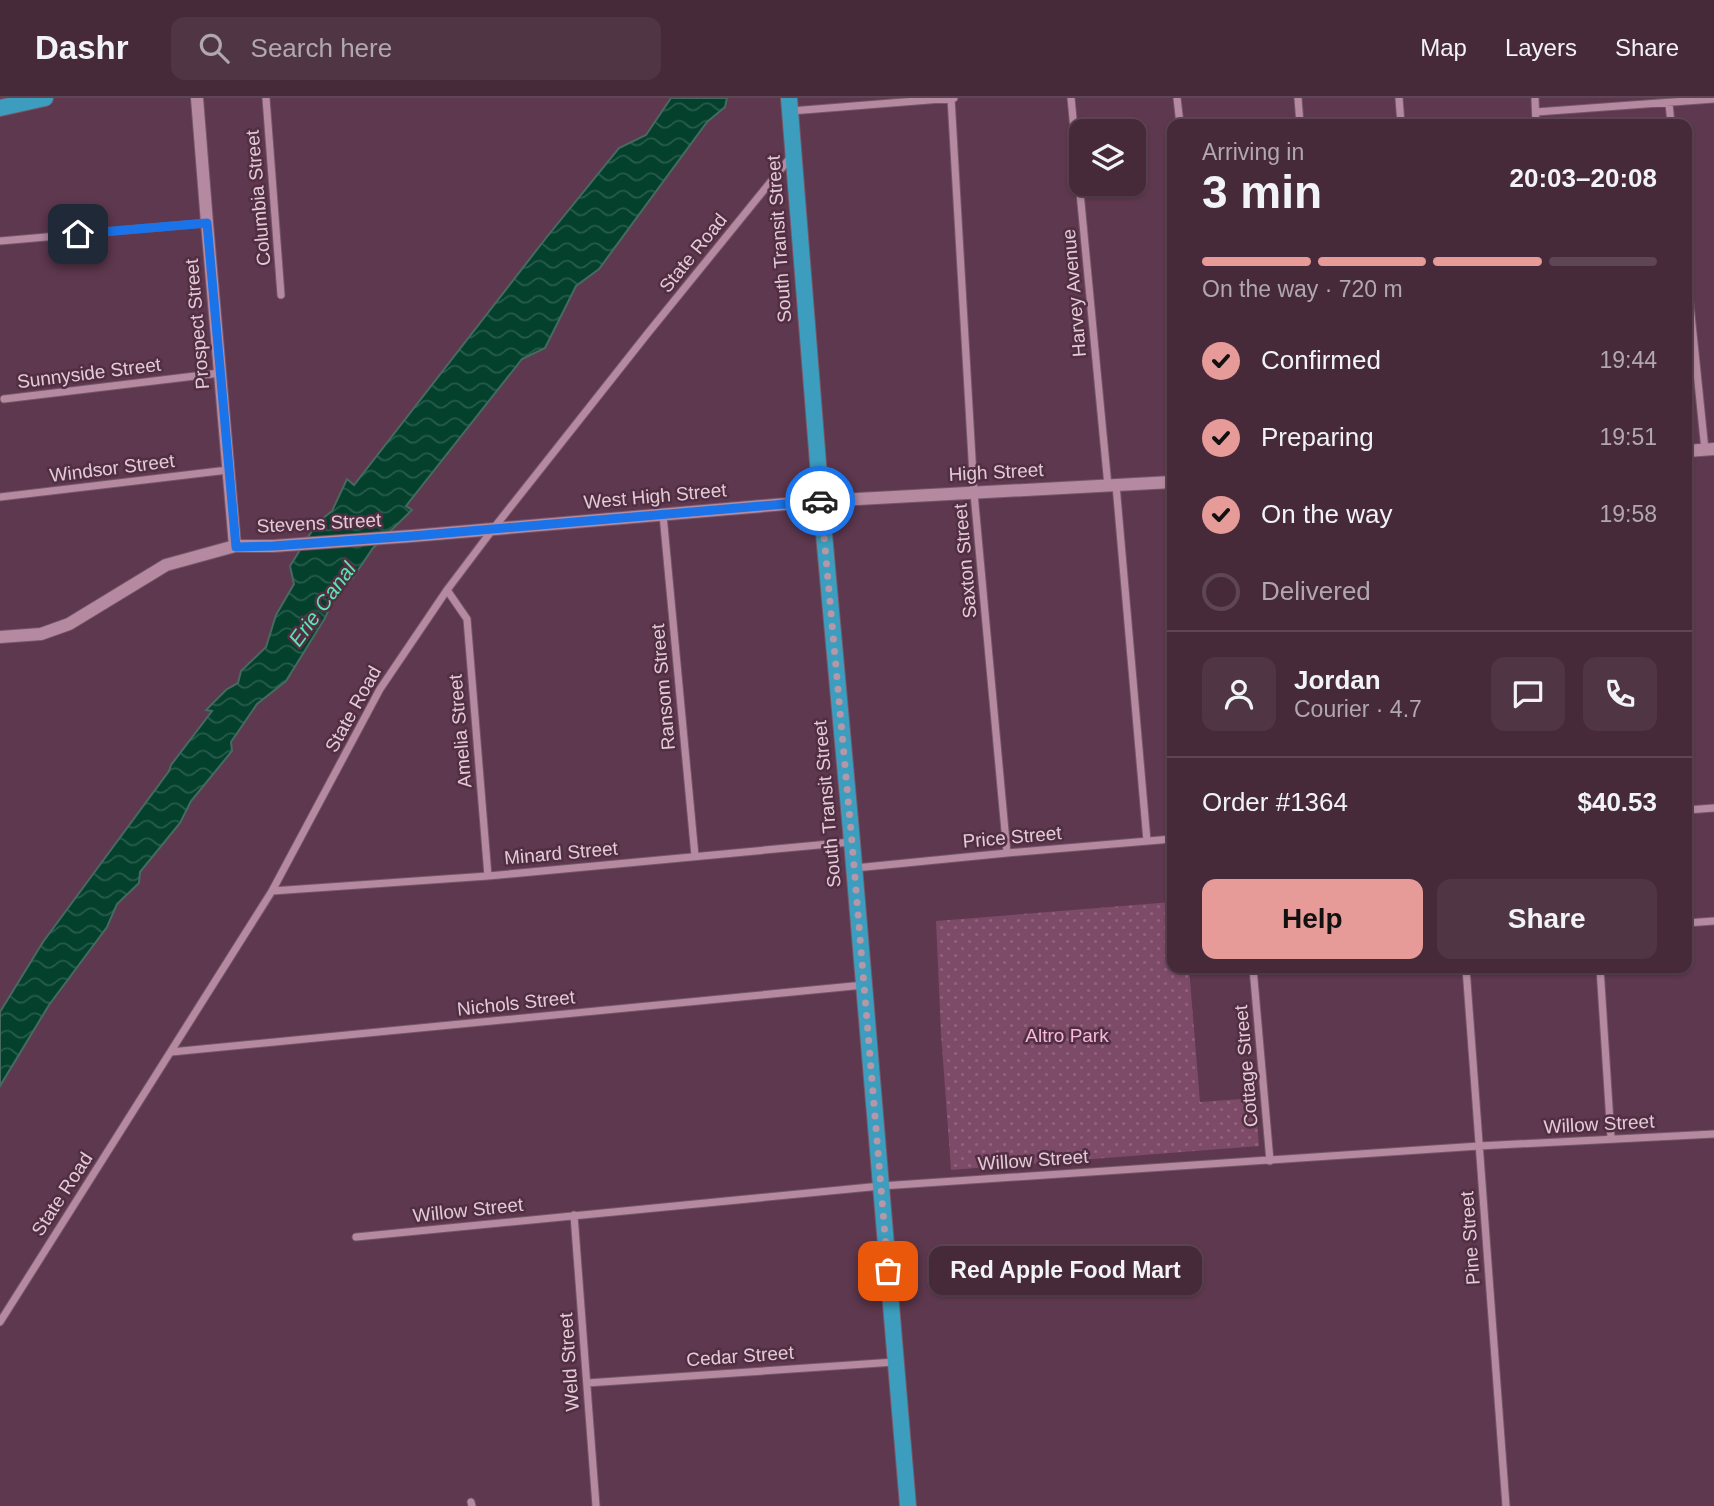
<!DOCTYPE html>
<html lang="en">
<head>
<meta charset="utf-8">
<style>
	:root { --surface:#462a3a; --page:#503645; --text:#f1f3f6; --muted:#b0a7af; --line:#5e4654; --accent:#e69b98 }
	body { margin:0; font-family:Helvetica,sans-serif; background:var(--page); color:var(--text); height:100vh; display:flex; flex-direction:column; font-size:26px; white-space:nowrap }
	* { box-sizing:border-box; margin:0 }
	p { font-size:23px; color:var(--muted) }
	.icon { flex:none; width:38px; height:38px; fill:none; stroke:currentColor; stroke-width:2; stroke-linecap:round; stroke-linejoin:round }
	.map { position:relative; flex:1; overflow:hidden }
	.details { position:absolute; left:1167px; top:21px; width:525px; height:854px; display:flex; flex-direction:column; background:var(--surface); border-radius:14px; box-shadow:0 2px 5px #0004,0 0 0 2px var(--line) }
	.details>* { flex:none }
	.buttons { position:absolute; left:1069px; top:21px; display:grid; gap:14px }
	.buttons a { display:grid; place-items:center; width:77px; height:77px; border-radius:14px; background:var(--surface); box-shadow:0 2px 5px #0004,0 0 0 2px var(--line); font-size:35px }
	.pin { position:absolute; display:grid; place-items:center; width:60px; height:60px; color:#fff; margin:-30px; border-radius:14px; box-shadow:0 4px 10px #0006 }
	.courier { position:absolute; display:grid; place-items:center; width:70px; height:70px; margin:-35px; border:5px solid #1a73e8; border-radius:50%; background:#fff; color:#222; box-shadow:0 2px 9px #0007 }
	.bubble { position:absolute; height:49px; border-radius:14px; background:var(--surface); box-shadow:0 2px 5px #0004,0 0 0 2px var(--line); font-size:23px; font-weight:800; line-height:49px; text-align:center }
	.headline em { font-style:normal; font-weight:800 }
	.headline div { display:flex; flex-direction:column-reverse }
	.headline { display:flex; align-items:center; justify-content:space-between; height:119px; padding:0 35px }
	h1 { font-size:46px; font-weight:800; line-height:52px }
	.bar { display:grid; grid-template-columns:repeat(4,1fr); gap:10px 7px; align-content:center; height:84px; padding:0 35px }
	.bar i { height:9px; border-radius:5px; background:var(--line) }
	.bar .on { background:var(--accent) }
	.bar p { grid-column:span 4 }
	.line { display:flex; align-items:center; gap:18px; padding:0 35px; border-top:2px solid var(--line) }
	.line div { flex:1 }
	.round { display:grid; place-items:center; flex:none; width:74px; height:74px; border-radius:14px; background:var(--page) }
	ol { padding:0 35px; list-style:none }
	li { display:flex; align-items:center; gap:21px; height:77px }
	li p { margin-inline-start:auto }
	li .icon { padding:7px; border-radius:50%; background:var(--accent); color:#111; stroke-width:4 }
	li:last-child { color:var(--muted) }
	li i { width:38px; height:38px; border:4px solid var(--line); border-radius:50% }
	.action { display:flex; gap:14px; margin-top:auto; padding:14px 35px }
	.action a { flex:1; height:80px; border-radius:14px; background:var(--accent); color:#111; font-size:28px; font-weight:800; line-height:80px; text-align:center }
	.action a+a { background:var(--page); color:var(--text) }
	header { display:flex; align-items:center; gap:42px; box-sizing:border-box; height:98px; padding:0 35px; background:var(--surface); border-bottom:2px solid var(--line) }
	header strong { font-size:33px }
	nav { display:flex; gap:38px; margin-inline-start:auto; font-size:24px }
	.search { width:490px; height:63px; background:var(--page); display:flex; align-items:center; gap:18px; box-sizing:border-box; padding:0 24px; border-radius:14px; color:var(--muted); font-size:26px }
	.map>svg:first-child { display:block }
	.park { fill:url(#park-dots) }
	.water { fill:url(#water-waves); stroke:#466a60; stroke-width:2 }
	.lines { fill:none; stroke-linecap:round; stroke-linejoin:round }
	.street-casing { stroke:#755667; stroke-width:9 }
	.secondary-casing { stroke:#755667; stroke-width:14 }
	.highway-casing { stroke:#755667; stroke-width:18 }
	.street { stroke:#b58aa1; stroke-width:7 }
	.secondary { stroke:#b58aa1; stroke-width:12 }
	.highway { stroke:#3d9dbe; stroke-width:16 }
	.done { stroke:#b498a7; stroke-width:7; stroke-dasharray:0 12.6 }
	.route { stroke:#1a73e8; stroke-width:9 }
	.labels { text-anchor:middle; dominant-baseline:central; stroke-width:5; stroke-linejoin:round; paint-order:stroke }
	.street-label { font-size:19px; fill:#e2cbd7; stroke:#522e43 }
	.park-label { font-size:19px; fill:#f9b9dc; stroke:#522e43 }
	.water-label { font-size:21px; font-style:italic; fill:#5ae6b2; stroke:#522e43 }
</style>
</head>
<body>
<header>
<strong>Dashr</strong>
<div class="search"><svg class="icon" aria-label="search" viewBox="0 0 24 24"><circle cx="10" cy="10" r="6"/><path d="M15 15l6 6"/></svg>Search here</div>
<nav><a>Map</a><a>Layers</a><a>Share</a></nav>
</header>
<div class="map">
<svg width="1714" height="1408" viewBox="0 0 1714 1408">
	<defs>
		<pattern id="park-dots" width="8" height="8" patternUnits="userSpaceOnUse" patternTransform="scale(1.75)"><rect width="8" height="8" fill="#7d4a68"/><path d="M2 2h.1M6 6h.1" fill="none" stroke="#8f637d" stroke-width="1.8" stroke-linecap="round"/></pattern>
		<pattern id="water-waves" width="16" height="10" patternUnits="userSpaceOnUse" patternTransform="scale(1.75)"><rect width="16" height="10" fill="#03412d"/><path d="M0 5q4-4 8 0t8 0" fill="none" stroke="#275b4b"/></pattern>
	</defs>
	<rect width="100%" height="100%" fill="#5e384e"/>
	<!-- park -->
	<path class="park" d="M 1172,804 L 1172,870 L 1189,870 L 1200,1004 L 1255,1000 L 1259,1048 L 951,1072 L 941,935 L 936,823 Z"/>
	<!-- water -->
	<path class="water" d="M 671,0 L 727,0 L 725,9 L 707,24 L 599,171 L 576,188 L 545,250 L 522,261 L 406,408 L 412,412 L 373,450 L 352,481 L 337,493 L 325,520 L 286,583 L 257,606 L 231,644 L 232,653 L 191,703 L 180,725 L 140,774 L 139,785 L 117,806 L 107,829 L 49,907 L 0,988 L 0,914 L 43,844 L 169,673 L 171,667 L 212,613 L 206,612 L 227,591 L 238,585 L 241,573 L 266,549 L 276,517 L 294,486 L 290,468 L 317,425 L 332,413 L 347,381 L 354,387 L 546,140 L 619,50 L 646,37 Z"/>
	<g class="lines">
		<defs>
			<path id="street" d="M 266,0 L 281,197
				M 951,0 L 974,395 L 1007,755
				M 1071,0 L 1108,388
				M 1177,0 L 1180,26
				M 1298,0 L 1300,26
				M 1399,0 L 1401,26
				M 1535,0 L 1536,26
				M 1669,5 L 1671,26
				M 791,13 L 954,0
				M 1536,14 L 1714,1
				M 0,143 L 207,125
				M 1687,177 L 1705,352
				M 4,301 L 220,275
				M 1116,387 L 1147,743
				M 0,399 L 228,372
				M 663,417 L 695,758
				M 447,492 L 467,521 L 488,778
				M 1687,712 L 1714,710
				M 855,770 L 1007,755 L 1172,741
				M 272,793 L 488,778 L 851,744
				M 1687,825 L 1714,823
				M 1253,870 L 1270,1063
				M 1466,870 L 1506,1408
				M 1600,870 L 1611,1040
				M 171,954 L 864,887
				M 574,1117 L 596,1408
				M 356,1139 L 881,1088 L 1479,1048 L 1714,1036
				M 0,1224 L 272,793 L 380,591 L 447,492 L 493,431 L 648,235 L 790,60
				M 587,1285 L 895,1264
				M 471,1404 L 472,1408"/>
			<path id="secondary" d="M 197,0 L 207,125 L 235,448
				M 1687,353 L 1714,351
				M 0,539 L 41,536 L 69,526 L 166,467 L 235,448 L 273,448 L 412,438 L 821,403 L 1172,384"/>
			<path id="highway" d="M 789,0 L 821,403 L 852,744 L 908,1408
				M 0,10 L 45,0"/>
		</defs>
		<!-- street casing -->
		<use href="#street" class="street-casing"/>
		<!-- secondary casing -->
		<use href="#secondary" class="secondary-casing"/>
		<!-- highway casing -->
		<use href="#highway" class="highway-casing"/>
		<!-- street -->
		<use href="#street" class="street"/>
		<!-- secondary -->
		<use href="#secondary" class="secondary"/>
		<!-- highway -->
		<use href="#highway" class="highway"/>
	</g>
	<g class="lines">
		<!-- done -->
		<path class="done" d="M 820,403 L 823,427 L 852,744 L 888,1173"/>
		<!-- route -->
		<path class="route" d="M 78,136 L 207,125 L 236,449 L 273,448 L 412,438 L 820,403"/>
	</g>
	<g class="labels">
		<!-- street labels -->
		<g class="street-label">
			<text transform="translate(258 100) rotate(-95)">Columbia Street</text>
			<text transform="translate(779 141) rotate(-94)">South Transit Street</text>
			<text transform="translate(693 155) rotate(-51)">State Road</text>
			<text transform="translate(1074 195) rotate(-95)">Harvey Avenue</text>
			<text transform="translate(197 226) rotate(-95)">Prospect Street</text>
			<text transform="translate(89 275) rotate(-7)">Sunnyside Street</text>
			<text transform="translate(112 370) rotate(-7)">Windsor Street</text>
			<text transform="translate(996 374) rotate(-3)">High Street</text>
			<text transform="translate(655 398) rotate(-5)">West High Street</text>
			<text transform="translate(319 425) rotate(-3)">Stevens Street</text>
			<text transform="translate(965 463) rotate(-95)">Saxton Street</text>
			<text transform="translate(663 589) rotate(-95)">Ransom Street</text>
			<text transform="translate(353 611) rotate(-61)">State Road</text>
			<text transform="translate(460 633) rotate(-95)">Amelia Street</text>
			<text transform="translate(827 706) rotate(-95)">South Transit Street</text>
			<text transform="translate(1012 739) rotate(-5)">Price Street</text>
			<text transform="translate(561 755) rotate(-5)">Minard Street</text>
			<text transform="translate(516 905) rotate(-6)">Nichols Street</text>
			<text transform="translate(1246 968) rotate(-95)">Cottage Street</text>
			<text transform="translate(1599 1026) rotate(-3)">Willow Street</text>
			<text transform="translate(1033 1062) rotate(-4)">Willow Street</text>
			<text transform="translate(62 1096) rotate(-57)">State Road</text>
			<text transform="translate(468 1112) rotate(-6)">Willow Street</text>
			<text transform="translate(1470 1140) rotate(-94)">Pine Street</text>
			<text transform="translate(740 1258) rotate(-4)">Cedar Street</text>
			<text transform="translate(569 1264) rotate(-94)">Weld Street</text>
		</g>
		<!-- park labels -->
		<g class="park-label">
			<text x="1067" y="937">Altro Park</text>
		</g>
		<!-- water labels -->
		<g class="water-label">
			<text transform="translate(322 506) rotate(-54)">Erie Canal</text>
		</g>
	</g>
</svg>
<div class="buttons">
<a><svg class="icon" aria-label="layers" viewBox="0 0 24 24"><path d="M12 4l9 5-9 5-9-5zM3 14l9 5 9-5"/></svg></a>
</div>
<div class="pin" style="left:888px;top:1173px;background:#ea580c"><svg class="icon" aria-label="bag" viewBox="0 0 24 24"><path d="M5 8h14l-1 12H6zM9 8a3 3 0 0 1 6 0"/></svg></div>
<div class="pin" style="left:78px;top:136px;background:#1f2937"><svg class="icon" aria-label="home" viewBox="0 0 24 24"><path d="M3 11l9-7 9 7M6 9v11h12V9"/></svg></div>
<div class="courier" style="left:820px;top:403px"><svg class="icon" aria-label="car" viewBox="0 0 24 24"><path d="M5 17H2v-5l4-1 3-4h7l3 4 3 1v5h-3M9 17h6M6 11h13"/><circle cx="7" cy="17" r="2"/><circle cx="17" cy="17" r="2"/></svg></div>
<div class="bubble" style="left:929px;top:1148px;width:273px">Red Apple Food Mart</div>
<section class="details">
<div class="headline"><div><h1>3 min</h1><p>Arriving in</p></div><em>20:03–20:08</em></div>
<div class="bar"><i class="on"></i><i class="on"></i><i class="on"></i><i></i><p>On the way · 720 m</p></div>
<ol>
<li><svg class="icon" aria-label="check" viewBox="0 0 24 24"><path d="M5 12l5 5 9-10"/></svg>Confirmed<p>19:44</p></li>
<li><svg class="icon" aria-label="check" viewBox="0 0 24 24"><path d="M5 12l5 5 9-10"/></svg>Preparing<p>19:51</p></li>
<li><svg class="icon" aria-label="check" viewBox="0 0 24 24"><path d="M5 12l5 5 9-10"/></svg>On the way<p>19:58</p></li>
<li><i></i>Delivered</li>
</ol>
<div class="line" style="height:126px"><a class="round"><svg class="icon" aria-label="person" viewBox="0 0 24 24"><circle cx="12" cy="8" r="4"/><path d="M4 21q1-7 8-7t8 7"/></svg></a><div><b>Jordan</b><p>Courier · 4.7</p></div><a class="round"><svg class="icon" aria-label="chat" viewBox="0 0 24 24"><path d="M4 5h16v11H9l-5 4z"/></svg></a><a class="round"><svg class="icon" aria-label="phone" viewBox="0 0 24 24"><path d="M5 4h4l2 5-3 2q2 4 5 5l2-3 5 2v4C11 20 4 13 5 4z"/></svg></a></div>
<div class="line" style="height:91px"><div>Order #1364</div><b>$40.53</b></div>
<div class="action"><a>Help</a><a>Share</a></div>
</section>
</div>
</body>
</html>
